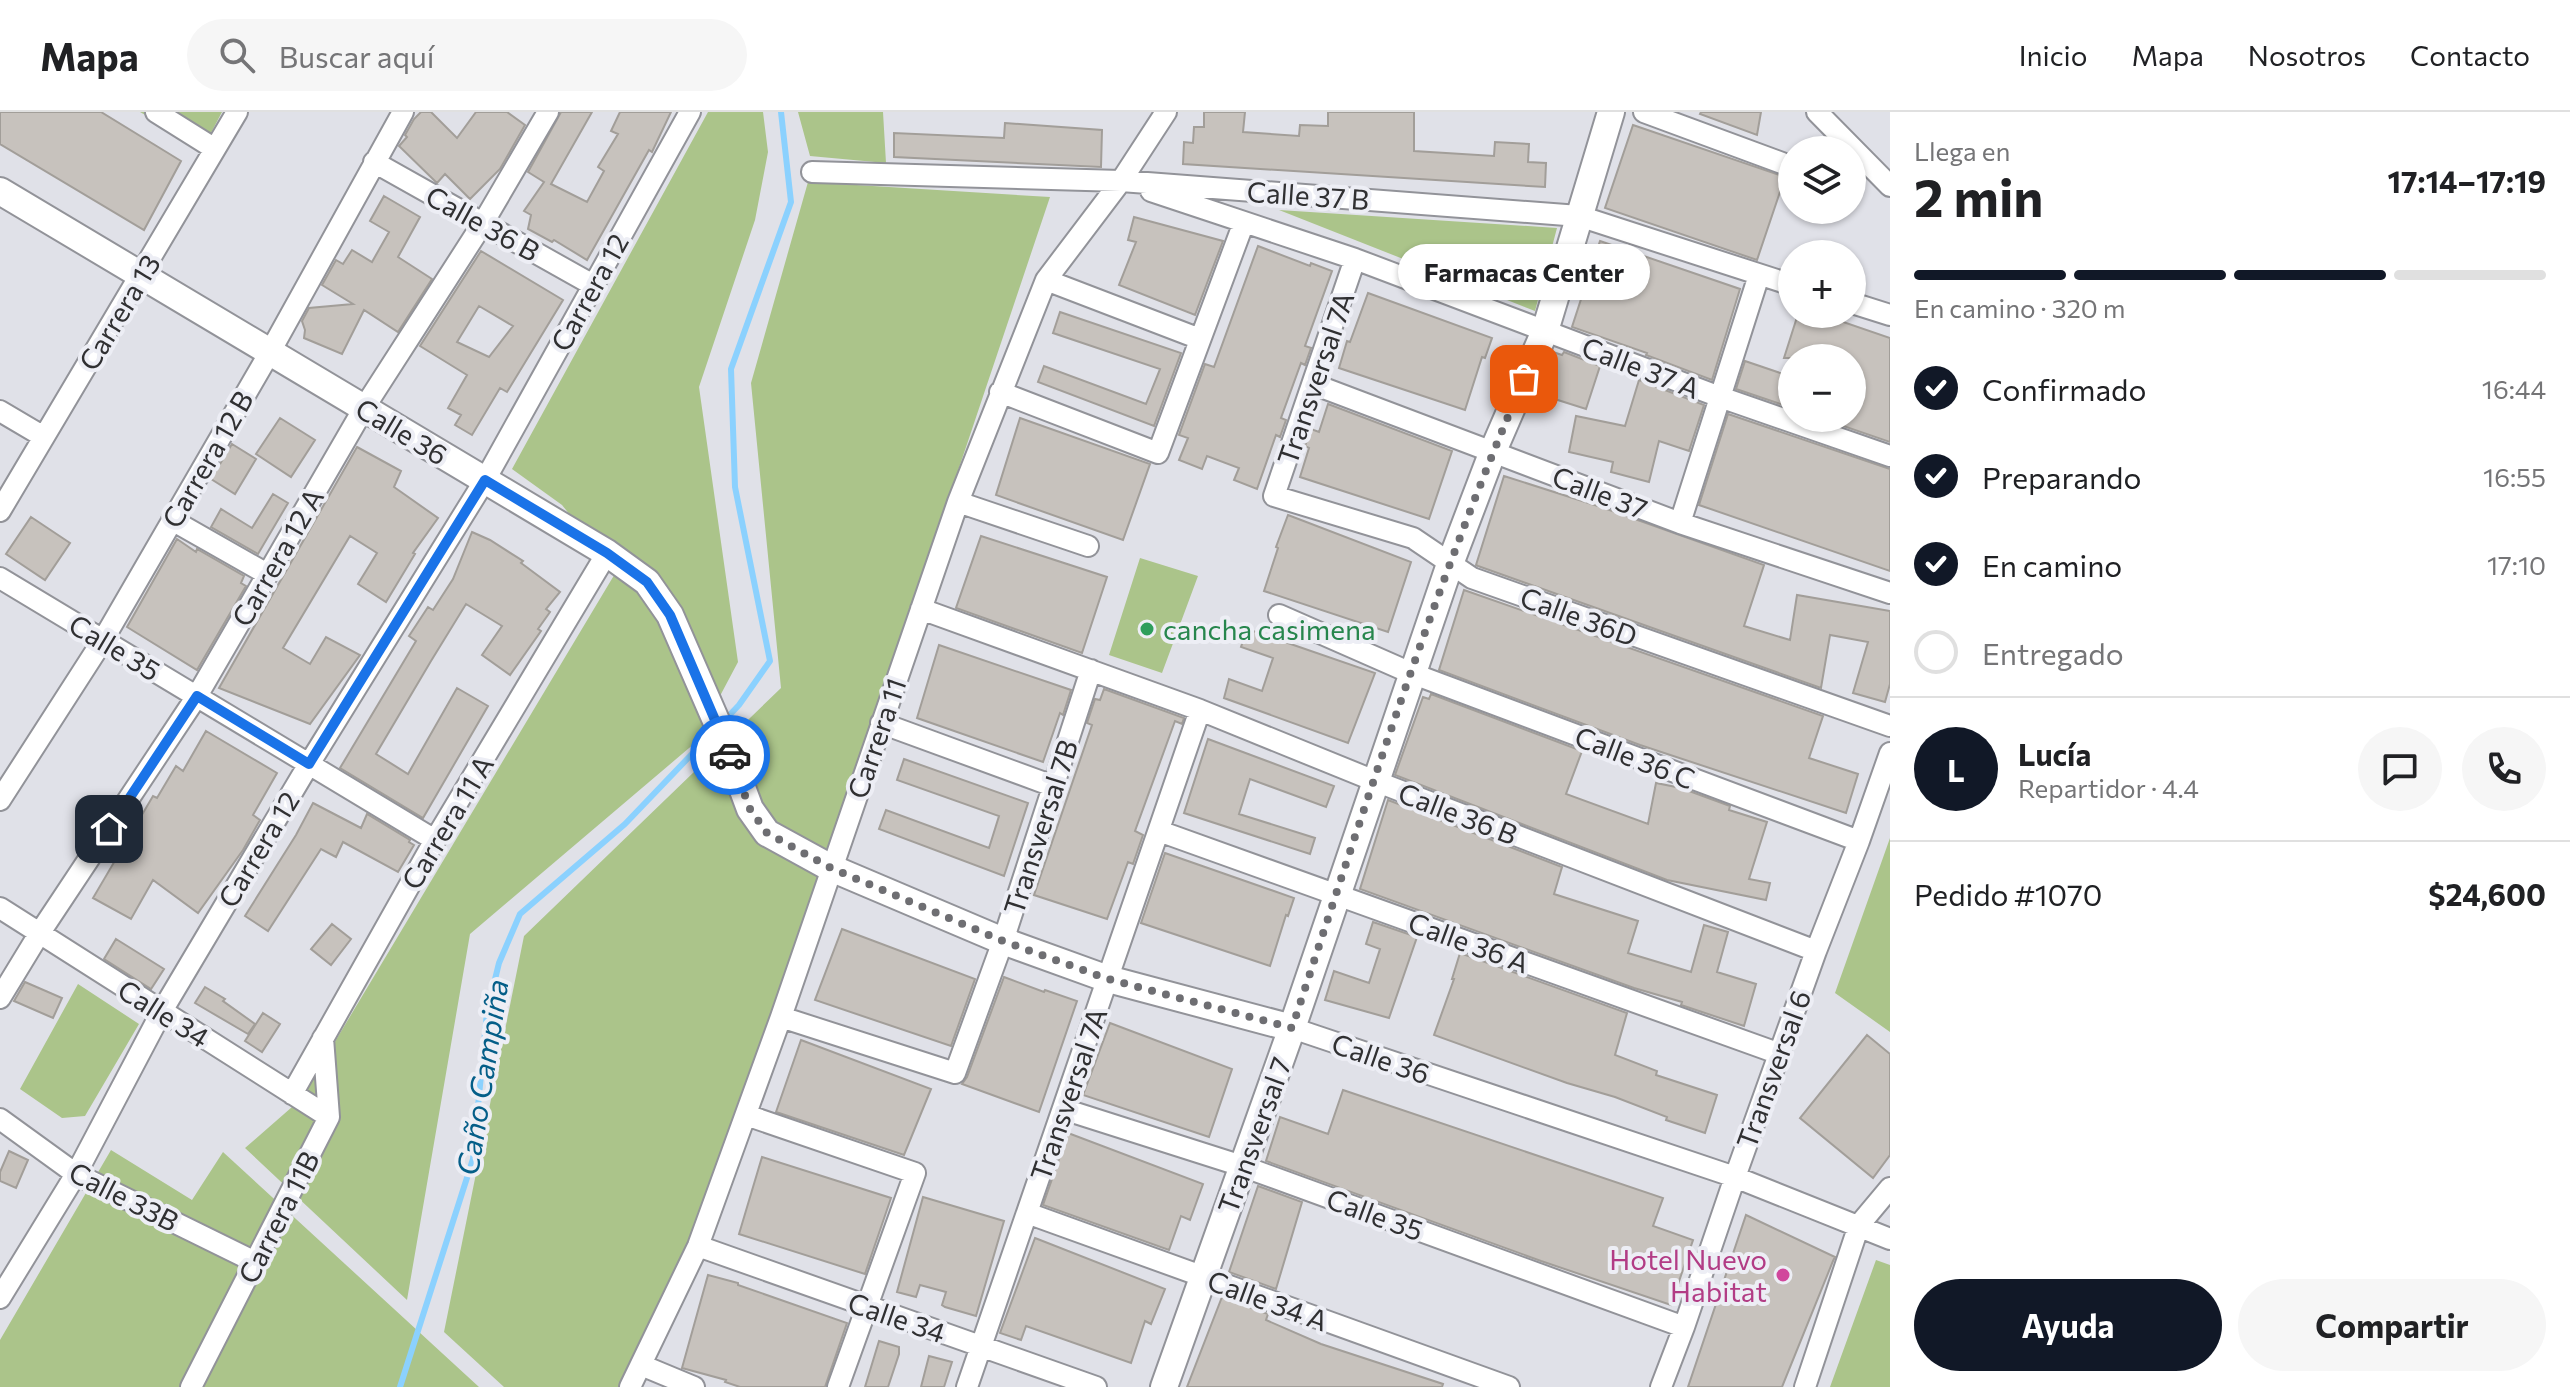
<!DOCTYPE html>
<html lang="es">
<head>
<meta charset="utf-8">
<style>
	:root { --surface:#fff; --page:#f6f6f6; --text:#202124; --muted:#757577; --line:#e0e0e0; --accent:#111827 }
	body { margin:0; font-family:Commissioner,sans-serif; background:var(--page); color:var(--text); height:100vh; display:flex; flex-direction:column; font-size:30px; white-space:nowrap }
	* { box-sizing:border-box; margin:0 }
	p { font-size:26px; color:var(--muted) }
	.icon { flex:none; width:44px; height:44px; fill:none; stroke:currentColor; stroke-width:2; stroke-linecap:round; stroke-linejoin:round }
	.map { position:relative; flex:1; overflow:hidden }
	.details { display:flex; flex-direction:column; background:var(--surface); width:680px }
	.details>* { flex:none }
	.fabs { position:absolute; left:1778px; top:24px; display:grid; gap:16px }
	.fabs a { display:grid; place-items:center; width:88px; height:88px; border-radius:50%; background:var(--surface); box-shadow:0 2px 6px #0004; font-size:40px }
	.pin { position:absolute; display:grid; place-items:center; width:68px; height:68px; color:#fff; margin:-34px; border-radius:16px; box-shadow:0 4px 12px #0006 }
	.courier { position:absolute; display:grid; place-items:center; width:80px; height:80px; margin:-40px; border:6px solid #1a73e8; border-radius:50%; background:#fff; color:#222; box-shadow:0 2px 10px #0007 }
	.bubble { position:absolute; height:56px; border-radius:28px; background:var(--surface); box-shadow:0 2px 6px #0004; font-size:26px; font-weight:700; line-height:56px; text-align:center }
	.summary em { font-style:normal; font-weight:700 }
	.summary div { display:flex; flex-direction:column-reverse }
	.summary { display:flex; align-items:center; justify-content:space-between; height:136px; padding:0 24px }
	h1 { font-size:52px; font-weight:700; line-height:60px }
	.bar { display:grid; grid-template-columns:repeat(4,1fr); gap:12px 8px; align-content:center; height:96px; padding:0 24px }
	.bar i { height:10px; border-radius:6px; background:var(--line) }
	.bar .active { background:var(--accent) }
	.bar p { grid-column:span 4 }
	.line { display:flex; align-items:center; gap:20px; padding:0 24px; border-top:2px solid var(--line) }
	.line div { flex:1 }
	.round { display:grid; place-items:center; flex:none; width:84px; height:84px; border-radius:42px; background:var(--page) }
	ol { padding:0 24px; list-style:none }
	li { display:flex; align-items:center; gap:24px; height:88px }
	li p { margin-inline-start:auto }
	li .icon { padding:8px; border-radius:50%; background:var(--accent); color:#fff; stroke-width:4 }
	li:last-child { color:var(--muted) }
	li i { width:44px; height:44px; border:4px solid var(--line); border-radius:50% }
	.primary-button { display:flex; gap:16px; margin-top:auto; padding:16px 24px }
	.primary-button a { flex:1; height:92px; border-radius:48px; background:var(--accent); color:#fff; font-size:32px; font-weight:700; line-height:92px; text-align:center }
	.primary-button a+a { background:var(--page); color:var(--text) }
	header { display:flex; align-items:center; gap:48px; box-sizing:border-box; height:112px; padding:0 40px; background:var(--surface); border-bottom:2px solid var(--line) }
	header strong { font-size:38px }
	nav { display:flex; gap:44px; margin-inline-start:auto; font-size:28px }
	.search { width:560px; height:72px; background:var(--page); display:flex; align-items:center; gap:20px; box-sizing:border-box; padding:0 28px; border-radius:44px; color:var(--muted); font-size:30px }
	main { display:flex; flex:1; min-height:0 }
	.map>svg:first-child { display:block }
	.green { fill:#abc48a }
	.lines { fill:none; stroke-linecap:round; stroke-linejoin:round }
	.stream { stroke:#8bd1fe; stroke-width:6 }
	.building { fill:#c7c2bd; stroke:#a29e99; stroke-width:2; fill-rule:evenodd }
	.minor-casing { stroke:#929399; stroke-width:24 }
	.tertiary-casing { stroke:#929399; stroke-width:30 }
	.minor { stroke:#fff; stroke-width:20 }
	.tertiary { stroke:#fff; stroke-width:26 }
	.done { stroke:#6e6e72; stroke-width:8; stroke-dasharray:0 14.4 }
	.route { stroke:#1a73e8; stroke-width:10 }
	.leisure-dot { fill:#2e9e5b; stroke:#edeef5; stroke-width:3 }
	.hotel-dot { fill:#d1479c; stroke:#edeef5; stroke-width:3 }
	.labels { text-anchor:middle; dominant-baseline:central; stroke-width:8; stroke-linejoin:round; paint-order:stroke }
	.street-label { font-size:28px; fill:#303032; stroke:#edeef5 }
	.leisure-label { font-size:28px; fill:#27864d; stroke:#edeef5; text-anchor:start }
	.hotel-label { font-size:28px; fill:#b23c85; stroke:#edeef5; text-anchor:end }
	.water-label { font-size:30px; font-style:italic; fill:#045e88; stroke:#edeef5 }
</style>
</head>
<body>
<header>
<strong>Mapa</strong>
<div class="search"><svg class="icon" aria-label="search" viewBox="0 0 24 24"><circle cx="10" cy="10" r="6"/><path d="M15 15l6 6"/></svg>Buscar aquí</div>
<nav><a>Inicio</a><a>Mapa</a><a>Nosotros</a><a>Contacto</a></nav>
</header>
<main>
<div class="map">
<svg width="1890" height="1275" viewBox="0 0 1890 1275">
	<rect width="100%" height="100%" fill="#e0e1e8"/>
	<!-- green -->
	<path class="green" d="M 140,0 L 222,0 L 203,36 Z
		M 708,0 L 763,0 L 768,40 L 755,108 L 699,275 L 738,550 L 695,631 L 470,822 L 407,1188 L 245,1036 L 300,988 L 616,460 L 562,393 L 512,357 Z
		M 798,0 L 883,0 L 886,51 L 810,44 Z
		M 808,70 L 1050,85 L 703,1118 L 623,1275 L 504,1275 L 444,1220 L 524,824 L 781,576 L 751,271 Z
		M 1279,98 L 1557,116 L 1535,199 Z
		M 1140,446 L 1198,464 L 1162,561 L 1109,543 Z
		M 1890,726 L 1890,920 L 1835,881 Z
		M 78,872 L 139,912 L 85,1004 L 62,1006 L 20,977 Z
		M 111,1038 L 192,1088 L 223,1040 L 479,1275 L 0,1275 L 0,1228 Z
		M 1876,1148 L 1890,1153 L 1890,1275 L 1830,1275 Z"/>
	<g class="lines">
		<!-- stream -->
		<path class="stream" d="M 724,609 L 739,593 L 770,549 L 735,375 L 731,257 L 791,90 L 781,0
			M 400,1275 L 473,1047 L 487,900 L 499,851 L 520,802 L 625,712 L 713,620"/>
	</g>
	<!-- building -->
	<path class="building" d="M 0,0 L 101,0 L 181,49 L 144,118 L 0,32 Z
		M 421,0 L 431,0 L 457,26 L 476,0 L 507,0 L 525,13 L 500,57 L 470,87 L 445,62 L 437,71 L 399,34 L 407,25 L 405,23 L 414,7 Z
		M 561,0 L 592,0 L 551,72 L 587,90 L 604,59 L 598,55 L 618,22 L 611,19 L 620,0 L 671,0 L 652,40 L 649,38 L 587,148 L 554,128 L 552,130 L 528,117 L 531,103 L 524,99 L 544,70 L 528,60 Z
		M 1204,0 L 1245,0 L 1243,20 L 1299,24 L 1300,13 L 1328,14 L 1328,0 L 1414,0 L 1414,39 L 1494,44 L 1495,30 L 1529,32 L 1528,50 L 1546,51 L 1545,75 L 1183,52 L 1184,30 L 1193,31 L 1194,15 L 1204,15 Z
		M 1701,0 L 1761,0 L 1757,23 L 1700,2 Z
		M 1005,11 L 1102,18 L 1101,55 L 894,45 L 894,21 L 1004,26 Z
		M 1633,13 L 1785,65 L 1757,148 L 1605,96 Z
		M 384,84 L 420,105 L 398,145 L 432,167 L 398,220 L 364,198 L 342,242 L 304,226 L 305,218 L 302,209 L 309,196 L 353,192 L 322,173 L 336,148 L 343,152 L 352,138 L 372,150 L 389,120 L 370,109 Z
		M 1134,105 L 1223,129 L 1195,203 L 1119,173 L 1136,130 L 1128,128 Z
		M 1600,129 L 1740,177 L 1712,268 L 1646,243 L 1647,241 L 1572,215 Z
		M 1258,134 L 1310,154 L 1311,151 L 1332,159 L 1305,234 L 1311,236 L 1305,253 L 1301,251 L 1281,306 L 1286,308 L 1280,325 L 1276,323 L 1257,377 L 1234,368 L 1239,356 L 1207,344 L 1202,357 L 1179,348 L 1188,326 L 1179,323 L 1205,252 L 1214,255 Z
		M 481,139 L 563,188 L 507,280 L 500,276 L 472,323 L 455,313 L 461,303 L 448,296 L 467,263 L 420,234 ZM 479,194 L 513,214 L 489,245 L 457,230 Z
		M 1368,181 L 1492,226 L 1485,246 L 1482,245 L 1465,298 L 1339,256 L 1347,229 L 1350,230 Z
		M 1060,200 L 1181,241 L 1154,314 L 1038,270 L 1044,254 L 1146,292 L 1160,257 L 1053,221 Z
		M 1798,202 L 1820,202 L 1890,226 L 1890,330 L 1820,306 L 1852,306 L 1852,246 L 1784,246 Z
		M 1553,240 L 1562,243 L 1564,240 L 1600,254 L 1586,297 L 1539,282 Z
		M 1745,249 L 1792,265 L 1792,296 L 1736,277 Z
		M 1639,268 L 1704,293 L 1689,339 L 1659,329 L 1649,370 L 1611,360 L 1613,350 L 1569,340 L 1576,304 L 1625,314 Z
		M 1328,292 L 1452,339 L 1429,407 L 1300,365 L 1309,336 L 1305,334 L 1311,317 L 1319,320 Z
		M 1728,302 L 1890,357 L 1890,459 L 1699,393 Z
		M 280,306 L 315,328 L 291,365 L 256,342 Z
		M 1020,306 L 1150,352 L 1123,428 L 996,383 Z
		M 232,332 L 256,347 L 235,382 L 211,367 Z
		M 357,335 L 401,359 L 394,375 L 438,406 L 413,441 L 415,442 L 386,490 L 358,472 L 377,441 L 350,424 L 283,536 L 310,552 L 326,525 L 360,543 L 310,612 L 219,576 Z
		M 1504,364 L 1601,395 L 1764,453 L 1744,514 L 1790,528 L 1797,483 L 1890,499 L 1890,572 L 1885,590 L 1853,581 L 1868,530 L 1830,523 L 1821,576 L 1478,454 L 1476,453 Z
		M 273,382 L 288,391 L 258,442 L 211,415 L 221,397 L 252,416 Z
		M 1288,403 L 1411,450 L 1388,520 L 1264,479 L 1278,436 L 1276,435 Z
		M 31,405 L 70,431 L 45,468 L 6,442 Z
		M 472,420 L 490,428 L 523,449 L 521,451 L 560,480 L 546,497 L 550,500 L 538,517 L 541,519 L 510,563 L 482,543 L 502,514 L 466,492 L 431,549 L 376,642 L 408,662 L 457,576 L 488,594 L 423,706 L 340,656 L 416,529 L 409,524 L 428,495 L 433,498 L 453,467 Z
		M 981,424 L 1107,465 L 1082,541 L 956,496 Z
		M 177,427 L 196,440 L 197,437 L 244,464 L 241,471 L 246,474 L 197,558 L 127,515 Z
		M 1464,478 L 1823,604 L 1809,646 L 1858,662 L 1846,701 L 1640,633 L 1439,558 Z
		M 1247,517 L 1375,561 L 1348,631 L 1224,586 L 1229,567 L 1262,579 L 1273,546 L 1241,535 Z
		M 939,533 L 1071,578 L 1063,603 L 1060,601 L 1043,650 L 917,606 Z
		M 1104,577 L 1184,606 L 1182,612 L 1175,609 L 1135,719 L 1143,723 L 1133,752 L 1128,750 L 1107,807 L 1034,783 L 1092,613 L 1087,611 L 1095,587 L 1100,588 Z
		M 1431,582 L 1582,639 L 1566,682 L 1648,712 L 1656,671 L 1681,676 L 1730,694 L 1729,698 L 1767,710 L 1749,767 L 1770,771 L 1766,788 L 1667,768 L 1395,663 L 1423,585 L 1429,587 Z
		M 206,619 L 277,661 L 253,703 L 260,708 L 243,738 L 198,801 L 153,768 L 131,807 L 93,786 L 153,684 L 157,686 L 176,654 L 183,659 Z
		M 1208,627 L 1334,674 L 1326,695 L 1250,667 L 1239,702 L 1315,726 L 1310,742 L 1184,701 Z
		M 904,647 L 1028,691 L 1004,764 L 879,717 L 886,698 L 989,736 L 999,704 L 897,668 Z
		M 1388,688 L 1562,755 L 1554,782 L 1638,809 L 1628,841 L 1691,860 L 1704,813 L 1728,820 L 1717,860 L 1756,872 L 1744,914 L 1681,893 L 1682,890 L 1634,876 L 1360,777 Z
		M 313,691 L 361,716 L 367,702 L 410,728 L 409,730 L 414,733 L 398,760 L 343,730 L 336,745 L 321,737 L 268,819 L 245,804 L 296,723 Z
		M 1165,741 L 1294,786 L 1288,804 L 1286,803 L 1270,854 L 1141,811 Z
		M 1373,810 L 1417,825 L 1389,906 L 1325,888 L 1334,859 L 1369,871 L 1380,837 L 1366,832 Z
		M 332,812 L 351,827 L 331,853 L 311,837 Z
		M 842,817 L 975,867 L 951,934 L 815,888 Z
		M 116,827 L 164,857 L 151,877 L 104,847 Z
		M 1460,841 L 1627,901 L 1615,943 L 1657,959 L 1656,963 L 1717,983 L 1705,1021 L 1666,1008 L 1667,1005 L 1615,985 L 1567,971 L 1434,923 L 1454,867 L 1452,867 Z
		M 1004,865 L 1044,880 L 1045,878 L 1077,889 L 1039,1000 L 962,972 L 967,965 Z
		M 25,870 L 62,886 L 53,906 L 14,889 Z
		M 205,875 L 225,887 L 223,889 L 255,912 L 248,922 L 195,891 Z
		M 263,901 L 280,912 L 262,940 L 245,929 Z
		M 1110,911 L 1232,957 L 1209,1025 L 1083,983 Z
		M 1867,923 L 1890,942 L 1890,1043 L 1873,1066 L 1800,1006 Z
		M 801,928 L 931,977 L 904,1043 L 776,1000 Z
		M 1343,978 L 1663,1086 L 1653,1114 L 1693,1128 L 1671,1193 L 1541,1149 L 1266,1049 L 1280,1005 L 1328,1022 Z
		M 1068,1021 L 1203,1072 L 1190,1108 L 1181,1104 L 1169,1138 L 1043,1093 Z
		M 9,1039 L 28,1048 L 16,1076 L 0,1069 L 0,1060 Z
		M 762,1045 L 891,1086 L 865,1162 L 739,1122 Z
		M 1258,1074 L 1302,1090 L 1276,1177 L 1229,1160 Z
		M 923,1085 L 1004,1109 L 976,1204 L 945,1195 L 942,1193 L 946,1180 L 920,1173 L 916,1185 L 897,1180 Z
		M 1746,1103 L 1835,1145 L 1833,1149 L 1782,1275 L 1688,1275 Z
		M 1035,1126 L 1165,1177 L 1151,1212 L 1145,1209 L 1131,1251 L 1026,1214 L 1021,1228 L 1000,1221 Z
		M 708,1163 L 738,1171 L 738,1173 L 847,1211 L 825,1275 L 740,1275 L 725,1270 L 726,1268 L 682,1256 Z
		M 1222,1185 L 1268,1202 L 1266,1208 L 1321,1232 L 1443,1272 L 1442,1275 L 1187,1275 Z
		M 879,1229 L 899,1235 L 899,1242 L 888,1275 L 865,1275 Z
		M 929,1244 L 952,1250 L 944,1275 L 921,1275 Z"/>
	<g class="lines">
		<defs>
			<path id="minor" d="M 156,0 L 215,37
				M 1644,0 L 1782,51
				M 1817,0 L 1890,74
				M 374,50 L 593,173
				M 812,60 L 1121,69 L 1579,104 L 1792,173
				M 1151,79 L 1355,147 L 1720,285 L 1890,344
				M 1355,147 L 1274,384 L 1413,426 L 1472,466 L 1890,614
				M 1046,168 L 1200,227
				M 1852,191 L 1890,203
				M 1313,272 L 1680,411 L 1890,481
				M 1000,280 L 1158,341 L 1244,110
				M 0,299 L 44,325
				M 958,390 L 1088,434
				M 0,399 L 237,0
				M 172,408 L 267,462
				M 1680,411 L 1759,163
				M 0,466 L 435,728
				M 921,497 L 1200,598 L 1375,669 L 1816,839
				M 1279,503 L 1411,561 L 1859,729
				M 881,611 L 1053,674
				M 0,688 L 103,528 L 270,240 L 403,0
				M 1159,719 L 1780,942
				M 0,796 L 329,1005
				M 0,886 L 39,822 L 197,584 L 364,296 L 483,111 L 548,0
				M 781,905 L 955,961 L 1003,829 L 1091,558
				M 1292,916 L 1735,1065 L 1890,1127
				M 292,982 L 435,728 L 607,441
				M 1063,997 L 1242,1054 L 1684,1215
				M 746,1003 L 915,1061 L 838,1275
				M 0,1007 L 76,1062 L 255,1150
				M 1027,1101 L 1509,1275
				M 698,1134 L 1096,1275
				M 0,1186 L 76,1062 L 162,899 L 309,652 L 485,368 L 690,0
				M 641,1253 L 694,1275
				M 191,1275 L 329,1005 L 323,926
				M 630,1275 L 698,1134 L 781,905 L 958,390 L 1046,168 L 1121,69 L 1166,0
				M 967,1275 L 1200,598
				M 1661,1275 L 1684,1215 L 1735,1065 L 1816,839 L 1859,729 L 1890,641
				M 1805,1275 L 1859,1113 L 1890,1076"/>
			<path id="tertiary" d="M 0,79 L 607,441 L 647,470 L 670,503 L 724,627 L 750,697 L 767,721 L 831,756 L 1003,829 L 1108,867 L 1292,916
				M 1164,1275 L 1292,916 L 1450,452 L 1493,339 L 1545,219 L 1611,0"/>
		</defs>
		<!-- minor casing -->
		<use href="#minor" class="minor-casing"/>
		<!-- tertiary casing -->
		<use href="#tertiary" class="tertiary-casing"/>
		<!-- minor -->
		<use href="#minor" class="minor"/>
		<!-- tertiary -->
		<use href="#tertiary" class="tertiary"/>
	</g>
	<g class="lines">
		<!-- done -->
		<path class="done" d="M 730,643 L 750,697 L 767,721 L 831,756 L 1003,829 L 1108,867 L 1292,916 C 1364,698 1433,478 1524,267"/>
		<!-- route -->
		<path class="route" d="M 109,717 L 197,584 L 309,652 L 485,368 L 607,441 L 647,470 L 670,503 L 730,643"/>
	</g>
	<!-- markers -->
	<circle class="leisure-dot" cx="1147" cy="517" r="8"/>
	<circle class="hotel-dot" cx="1783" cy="1163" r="8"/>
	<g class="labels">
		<!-- street labels -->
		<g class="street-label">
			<text transform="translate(1308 83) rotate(4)">Calle 37 B</text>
			<text transform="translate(483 111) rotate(29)">Calle 36 B</text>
			<text transform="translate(589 180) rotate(-61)">Carrera 12</text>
			<text transform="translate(119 200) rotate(-59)">Carrera 13</text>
			<text transform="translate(1641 255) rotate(21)">Calle 37 A</text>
			<text transform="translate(1315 266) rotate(-71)">Transversal 7A</text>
			<text transform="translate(402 319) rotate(31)">Calle 36</text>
			<text transform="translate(207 347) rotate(-60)">Carrera 12 B</text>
			<text transform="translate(1600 380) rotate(21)">Calle 37</text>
			<text transform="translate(277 445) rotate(-60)">Carrera 12 A</text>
			<text transform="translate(1579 504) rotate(20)">Calle 36D</text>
			<text transform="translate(115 535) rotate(31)">Calle 35</text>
			<text transform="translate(876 626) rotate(-71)">Carrera 11</text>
			<text transform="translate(1635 645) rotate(21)">Calle 36 C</text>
			<text transform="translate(1458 701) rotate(21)">Calle 36 B</text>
			<text transform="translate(447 710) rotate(-59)">Carrera 11 A</text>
			<text transform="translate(1040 715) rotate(-72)">Transversal 7B</text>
			<text transform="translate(258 737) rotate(-59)">Carrera 12</text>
			<text transform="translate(1469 830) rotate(20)">Calle 36 A</text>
			<text transform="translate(164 901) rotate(32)">Calle 34</text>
			<text transform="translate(1381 946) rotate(19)">Calle 36</text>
			<text transform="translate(1773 957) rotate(-70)">Transversal 6</text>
			<text transform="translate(1068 982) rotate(-71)">Transversal 7A</text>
			<text transform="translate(1254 1023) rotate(-70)">Transversal 7</text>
			<text transform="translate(124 1084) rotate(27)">Calle 33B</text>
			<text transform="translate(1375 1102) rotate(20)">Calle 35</text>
			<text transform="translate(278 1105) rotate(-63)">Carrera 11B</text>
			<text transform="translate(1268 1188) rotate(20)">Calle 34 A</text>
			<text transform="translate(897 1205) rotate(19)">Calle 34</text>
		</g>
		<!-- leisure labels -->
		<g class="leisure-label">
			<text x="1163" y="517">cancha casimena</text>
		</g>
		<!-- hotel labels -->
		<g class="hotel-label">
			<text x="1767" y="1147">Hotel Nuevo<tspan x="1767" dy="32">Habitat</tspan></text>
		</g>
		<!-- water labels -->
		<g class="water-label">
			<text transform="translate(481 965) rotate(-81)">Caño Campiña</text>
		</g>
	</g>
</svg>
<div class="fabs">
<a><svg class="icon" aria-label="layers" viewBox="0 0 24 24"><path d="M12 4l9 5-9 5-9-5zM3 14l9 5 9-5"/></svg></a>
<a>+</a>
<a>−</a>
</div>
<div class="pin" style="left:1524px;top:267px;background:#ea580c"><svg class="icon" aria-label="bag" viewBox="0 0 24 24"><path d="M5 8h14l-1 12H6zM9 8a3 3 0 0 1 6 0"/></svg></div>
<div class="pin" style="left:109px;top:717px;background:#1f2937"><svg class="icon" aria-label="home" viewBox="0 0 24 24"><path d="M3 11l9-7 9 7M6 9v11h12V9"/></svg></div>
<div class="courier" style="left:730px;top:643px"><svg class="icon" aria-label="car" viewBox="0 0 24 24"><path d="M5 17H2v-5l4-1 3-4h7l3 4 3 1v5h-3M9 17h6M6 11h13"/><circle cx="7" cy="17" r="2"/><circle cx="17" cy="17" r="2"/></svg></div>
<div class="bubble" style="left:1398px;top:132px;width:252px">Farmacas Center</div>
</div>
<section class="details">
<div class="summary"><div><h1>2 min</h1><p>Llega en</p></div><em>17:14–17:19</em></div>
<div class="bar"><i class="active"></i><i class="active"></i><i class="active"></i><i></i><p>En camino · 320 m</p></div>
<ol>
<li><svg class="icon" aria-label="check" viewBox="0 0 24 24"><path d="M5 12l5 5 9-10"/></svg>Confirmado<p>16:44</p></li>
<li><svg class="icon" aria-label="check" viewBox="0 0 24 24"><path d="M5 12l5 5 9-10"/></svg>Preparando<p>16:55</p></li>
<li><svg class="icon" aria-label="check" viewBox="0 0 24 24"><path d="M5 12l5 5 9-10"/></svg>En camino<p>17:10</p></li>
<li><i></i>Entregado</li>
</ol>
<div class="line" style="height:144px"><b class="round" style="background:var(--accent);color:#fff">L</b><div><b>Lucía</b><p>Repartidor · 4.4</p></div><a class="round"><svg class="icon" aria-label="chat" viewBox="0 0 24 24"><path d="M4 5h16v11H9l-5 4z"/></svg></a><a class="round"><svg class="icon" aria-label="phone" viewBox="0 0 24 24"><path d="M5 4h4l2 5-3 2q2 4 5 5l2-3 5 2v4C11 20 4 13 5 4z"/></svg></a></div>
<div class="line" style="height:104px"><div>Pedido #1070</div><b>$24,600</b></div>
<div class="primary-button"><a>Ayuda</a><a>Compartir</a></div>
</section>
</main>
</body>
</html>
